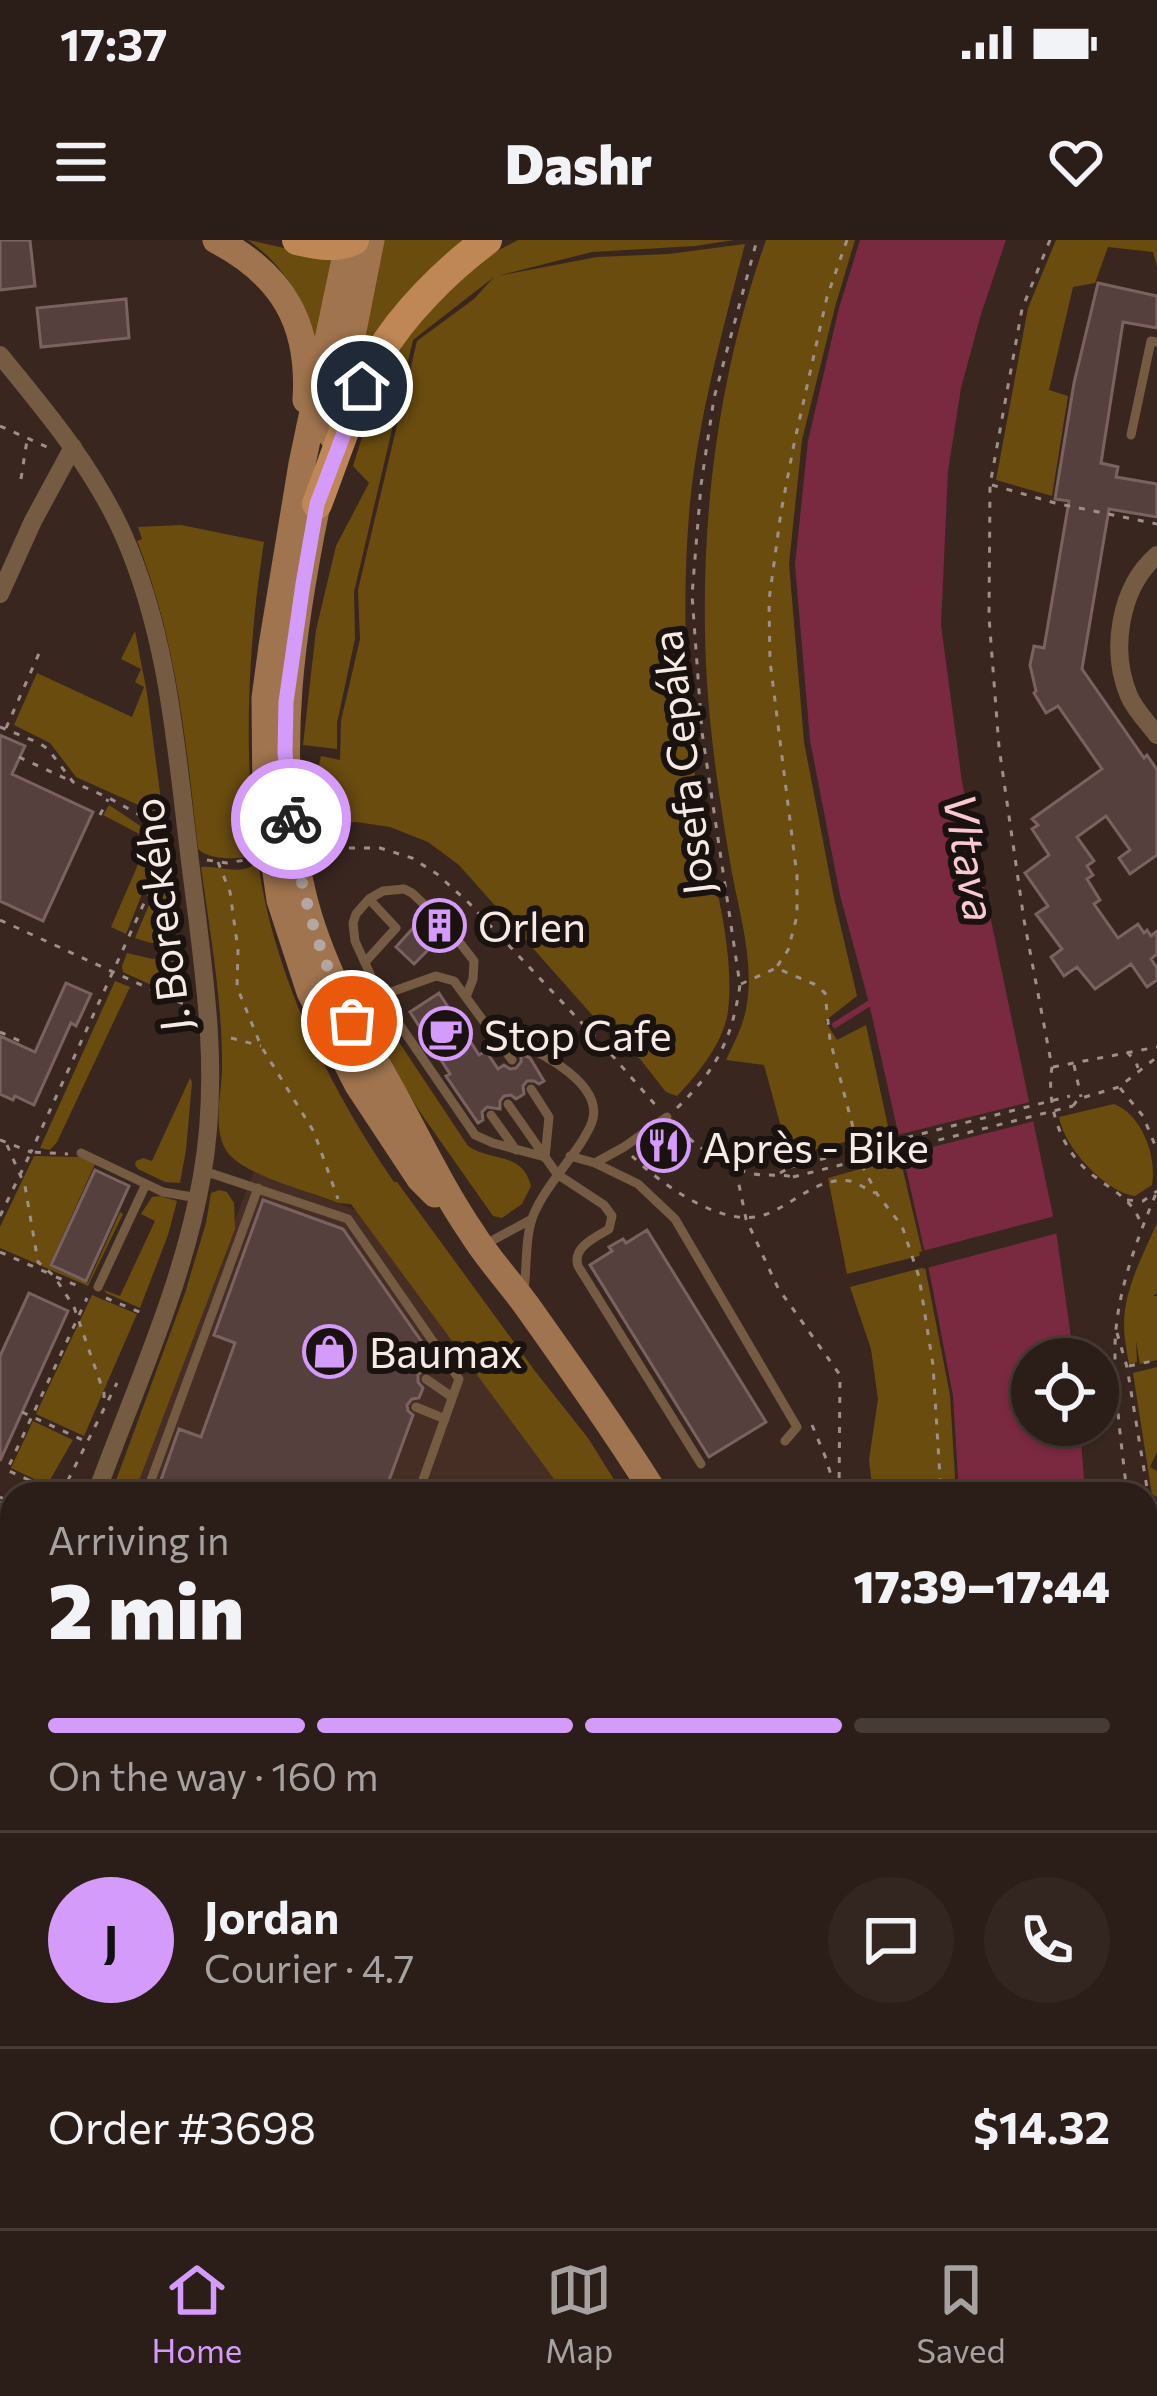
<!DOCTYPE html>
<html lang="en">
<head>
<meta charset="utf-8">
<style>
	:root { --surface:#2b1d17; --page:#332620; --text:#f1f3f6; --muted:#a6a2a1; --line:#473b36; --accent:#d59bfb }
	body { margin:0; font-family:Commissioner,sans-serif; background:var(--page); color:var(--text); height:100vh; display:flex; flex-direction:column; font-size:45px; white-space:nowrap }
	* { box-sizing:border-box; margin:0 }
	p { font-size:39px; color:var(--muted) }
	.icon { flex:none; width:66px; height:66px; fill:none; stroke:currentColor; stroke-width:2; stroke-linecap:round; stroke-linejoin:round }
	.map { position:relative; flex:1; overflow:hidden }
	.panel { position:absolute; left:0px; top:1242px; width:1158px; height:747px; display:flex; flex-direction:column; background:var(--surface); border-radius:36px 36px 0 0; box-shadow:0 3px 9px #0004,0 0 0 3px var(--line) }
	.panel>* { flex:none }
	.fabs { position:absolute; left:1011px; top:1098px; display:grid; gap:24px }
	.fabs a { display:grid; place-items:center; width:108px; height:108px; border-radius:50%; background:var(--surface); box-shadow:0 3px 9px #0004,0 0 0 3px var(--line); font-size:60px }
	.pin { position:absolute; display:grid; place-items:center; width:102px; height:102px; color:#fff; margin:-51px; border:6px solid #fff; border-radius:50%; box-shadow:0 3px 12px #0007 }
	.courier { position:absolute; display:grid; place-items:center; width:120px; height:120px; margin:-60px; border:9px solid #d59bfb; border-radius:50%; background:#fff; color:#222; box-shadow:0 3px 15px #0007 }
	.headline em { font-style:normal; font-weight:800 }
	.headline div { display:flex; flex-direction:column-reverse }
	.headline { display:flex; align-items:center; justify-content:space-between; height:204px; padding:0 48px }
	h1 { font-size:78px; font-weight:800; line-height:90px }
	.bar { display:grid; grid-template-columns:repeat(4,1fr); gap:18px 12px; align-content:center; height:144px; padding:0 48px }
	.bar i { height:15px; border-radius:9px; background:var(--line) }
	.bar .active { background:var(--accent) }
	.bar p { grid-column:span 4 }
	.line { display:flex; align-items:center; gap:30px; padding:0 48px; border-top:3px solid var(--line) }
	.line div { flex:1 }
	.round { display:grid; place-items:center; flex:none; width:126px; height:126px; border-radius:63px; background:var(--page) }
	.status { display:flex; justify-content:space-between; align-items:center; height:84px; padding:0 60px; background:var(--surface); direction:ltr }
	.status svg { height:33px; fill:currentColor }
	header { display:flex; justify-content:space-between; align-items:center; height:156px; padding:0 48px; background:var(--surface); font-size:54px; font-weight:800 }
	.dock { display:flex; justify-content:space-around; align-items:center; height:168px; border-top:3px solid var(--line); background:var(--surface); font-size:33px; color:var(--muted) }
	.dock a { display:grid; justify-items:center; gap:6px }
	.dock .active { color:var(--accent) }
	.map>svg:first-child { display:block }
	.built { fill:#472e24 }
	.green { fill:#6a4c0f }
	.water { fill:#792940 }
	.pier { fill:#39271f }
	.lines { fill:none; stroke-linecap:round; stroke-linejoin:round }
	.stream { stroke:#792940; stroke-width:6 }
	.building { fill:#56403e; stroke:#7a6260; stroke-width:3 }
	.path { stroke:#9f8f89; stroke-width:3; stroke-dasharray:6 9; stroke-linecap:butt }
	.service { stroke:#765b43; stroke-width:9 }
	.minor { stroke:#765b43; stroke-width:18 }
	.secondary { stroke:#a0744e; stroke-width:27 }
	.primary { stroke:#c08756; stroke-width:30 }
	.path-bridge { stroke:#9f8f89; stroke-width:3; stroke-dasharray:6 9; stroke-linecap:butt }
	.done { stroke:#b4a6a0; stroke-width:12; stroke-dasharray:0 21.6 }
	.route { stroke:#d59bfb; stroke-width:15 }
	.labels { text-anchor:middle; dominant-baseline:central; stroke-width:12; stroke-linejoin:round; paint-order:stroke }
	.street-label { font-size:42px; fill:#f7eae5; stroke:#1a120f }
	.poi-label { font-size:42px; fill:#f7eae5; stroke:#1a120f; text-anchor:start }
	.water-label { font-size:45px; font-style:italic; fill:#f9c8d1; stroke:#1a120f }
</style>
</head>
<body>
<div class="status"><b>17:37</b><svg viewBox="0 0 49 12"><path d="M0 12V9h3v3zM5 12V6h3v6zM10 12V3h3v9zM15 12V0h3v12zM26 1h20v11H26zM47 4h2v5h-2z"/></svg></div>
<header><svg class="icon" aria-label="menu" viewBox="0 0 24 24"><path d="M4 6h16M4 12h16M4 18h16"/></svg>Dashr<svg class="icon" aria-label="heart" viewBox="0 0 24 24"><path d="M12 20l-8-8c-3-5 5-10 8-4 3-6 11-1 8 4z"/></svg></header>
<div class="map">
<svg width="1157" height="1988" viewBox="0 0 1157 1988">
	<rect width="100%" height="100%" fill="#39271f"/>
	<!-- built -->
	<path class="built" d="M 254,932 L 400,987 L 461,1067 L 586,1254 L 125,1254 Z
		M 0,1511 L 12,1514 L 12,1977 L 518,1977 L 508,1988 L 0,1988 Z"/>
	<!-- green -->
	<path class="green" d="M 248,0 L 333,19 L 316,104 C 304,61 285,26 248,0 Z
		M 381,0 L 471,0 L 359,130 Z
		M 518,0 L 734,0 L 695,6 L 592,12 L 497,36 L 597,17 L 669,14 L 745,4 C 723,89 699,175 690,263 C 682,350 685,440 694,527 C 701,605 737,694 728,771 C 724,802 698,834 677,856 L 666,852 L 640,819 L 602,786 L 459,625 L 428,602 L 390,587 L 356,582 L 313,585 L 312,556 L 321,516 L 340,520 L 341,481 L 360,399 L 358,350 L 417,101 L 474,59 L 494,37 L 413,100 L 354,352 L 355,399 L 337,483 L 337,509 L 303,505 L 316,390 L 336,306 L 369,243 L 353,226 L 383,131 L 439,54 L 495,12 Z
		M 766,0 L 855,0 L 835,67 L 802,200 L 789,324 L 804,502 L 834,658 L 857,756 L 825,781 L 837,800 L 866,785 L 889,891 L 789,916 L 764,825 L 726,820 C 734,803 743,786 746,769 C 755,725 740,676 732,633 C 721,569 711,506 707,442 C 698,293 716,141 766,0 Z
		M 1056,0 L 1157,0 L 1157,27 L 1153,12 L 1108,7 L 1095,43 L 1073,47 L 1049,150 L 1068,156 L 1052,256 L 996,240 L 1028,68 Z
		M 181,285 L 264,302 C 245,423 240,567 271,686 C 295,777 341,865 394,942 L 397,942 L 535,1131 L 588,1198 L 623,1254 L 565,1254 L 351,964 L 338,963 C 309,951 248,937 228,913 C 212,892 221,855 222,831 C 223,763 210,694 201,627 C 219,625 238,636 255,624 L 249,617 C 234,619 209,620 198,609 C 186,502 177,402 137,301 L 142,299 L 138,287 Z
		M 135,391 L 147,453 L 163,576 L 76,537 L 50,503 L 14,485 L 37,433 L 132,477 L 144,447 L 135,442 L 141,429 L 121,419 Z
		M 109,565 L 163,601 L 126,694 L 111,687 L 149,599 L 103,575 Z
		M 165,627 L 179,698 C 167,708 148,703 135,698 Z
		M 127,713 L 153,719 L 178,715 L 186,758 L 180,758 L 123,732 L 122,726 Z
		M 115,741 L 130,747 L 57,902 L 50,910 L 40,908 Z
		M 367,772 L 383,778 L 468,906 C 494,923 522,911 531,946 L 522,964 L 502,978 L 493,976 L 420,872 L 389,823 L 365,777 Z
		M 190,838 L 192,842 L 186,910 L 180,943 L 165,942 L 138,929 L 135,925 L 136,921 L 143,918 L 152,921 Z
		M 1114,864 C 1142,875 1157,916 1152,945 L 1135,956 C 1105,952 1064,907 1059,877 Z
		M 34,916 L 79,917 L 95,924 L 49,1026 L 88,1043 L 120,972 L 123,974 L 88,1046 L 0,1008 L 0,987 Z
		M 900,918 L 923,1015 L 847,1034 L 828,938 Z
		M 219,950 L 227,952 L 234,963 L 235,989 L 138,1243 L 111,1254 L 185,1053 L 206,983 L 211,953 Z
		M 160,956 L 177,961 L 168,995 L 140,1068 L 106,1053 L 104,1050 L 120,1056 L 155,981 L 141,974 L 152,957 Z
		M 1157,983 L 1157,1053 L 1153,1056 L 1157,1056 L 1157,1120 L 1140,1124 L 1136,1101 L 1137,1122 L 1129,1124 C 1127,1112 1124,1098 1124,1085 C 1124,1049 1143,1015 1157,983 Z
		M 925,1027 L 950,1155 L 956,1254 L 873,1254 L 869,1220 L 878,1159 L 871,1109 L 850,1047 Z
		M 92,1055 L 137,1074 L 84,1196 L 36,1174 Z
		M 1157,1127 L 1157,1212 L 1150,1227 L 1157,1231 L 1157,1257 L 1152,1255 L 1133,1133 Z
		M 33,1181 L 73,1200 L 47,1245 L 11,1228 Z
		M 1146,1264 L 1157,1270 L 1157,1395 L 1153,1403 L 1146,1404 Z"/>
	<!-- water -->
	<path class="water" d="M 860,0 L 1006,0 L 981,74 L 961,148 L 948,231 L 941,385 L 962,542 L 1056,990 L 1074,1119 L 1032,1119 L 1032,1185 L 1080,1185 L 1085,1254 L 959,1254 L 953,1156 L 931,1040 L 869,763 L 840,655 L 810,500 L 795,325 L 808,201 L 839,68 Z
		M 692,1977 L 863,1977 L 854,1988 L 682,1988 Z"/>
	<!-- pier -->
	<path class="pier" d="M 1034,861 L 1039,880 L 897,916 L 893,896 Z
		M 1059,975 L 1062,992 L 923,1029 L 919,1012 Z"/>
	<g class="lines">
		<!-- stream -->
		<path class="stream" d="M 835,785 L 873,761"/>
	</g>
	<!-- building -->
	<path class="building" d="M 0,0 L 30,0 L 35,46 L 0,50 Z
		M 1098,43 L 1157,56 L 1157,88 L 1123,82 L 1101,223 L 1118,227 L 1116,237 L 1157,244 L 1157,277 L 1109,269 L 1082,429 L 1144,518 L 1147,515 L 1157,530 L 1157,615 L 1130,634 L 1119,618 L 1130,610 L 1106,576 L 1077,597 L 1094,621 L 1087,626 L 1093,635 L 1087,639 L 1100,660 L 1094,664 L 1118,698 L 1138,684 L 1144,693 L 1147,690 L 1151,696 L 1157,691 L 1157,714 L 1151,719 L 1157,728 L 1157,740 L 1147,747 L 1131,724 L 1095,749 L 1077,727 L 1064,736 L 1051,717 L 1062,709 L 1036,674 L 1048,666 L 1025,633 L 1049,615 L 1032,589 L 1038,585 L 1032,579 L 1102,529 L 1058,466 L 1046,473 L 1034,453 L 1036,451 L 1030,425 L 1034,406 L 1044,408 L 1069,261 L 1055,259 L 1074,143 Z
		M 126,59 L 129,98 L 41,107 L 37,68 Z
		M 0,495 L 25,506 L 12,534 L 93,572 L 43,681 L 0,661 Z
		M 438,667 L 457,686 L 447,688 L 444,694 L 446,700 L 441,705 L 437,701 L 414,724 L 396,707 L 424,676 L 429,679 L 436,677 Z
		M 66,743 L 91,754 L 76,786 L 71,783 L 34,865 L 15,856 L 13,860 L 0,854 L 0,796 L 35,812 Z
		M 439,753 L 479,815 L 486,811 L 498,829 L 504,825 L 510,829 L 516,828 L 521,822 L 521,814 L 530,818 L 544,841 L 539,844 L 534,841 L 527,841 L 523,846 L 524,854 L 516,859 L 511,855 L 504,856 L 500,861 L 500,869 L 487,867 L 482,872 L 483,880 L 478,883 L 446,836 L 450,834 L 410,772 Z
		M 95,930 L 129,946 L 86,1041 L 51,1025 Z
		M 263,960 L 343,989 L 433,1118 L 429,1131 L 423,1130 L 418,1135 L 418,1142 L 423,1148 L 419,1158 L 412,1159 L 407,1165 L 408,1171 L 413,1175 L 384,1254 L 156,1254 L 179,1189 L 201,1197 L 235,1103 L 214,1095 Z
		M 647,990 L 766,1182 L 709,1217 L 590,1025 L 612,1011 L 609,1007 L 623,999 L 626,1003 Z
		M 29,1053 L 68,1071 L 0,1221 L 0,1116 Z"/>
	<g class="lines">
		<!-- path -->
		<path class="path" d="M 847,0 L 827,57 L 794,204 L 781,272 L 769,360 L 770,421 L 797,636 L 797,676 L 788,710 L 776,728 L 814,744 L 825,753 L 830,800 L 864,929 L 877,954 L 902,986 L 919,1037 L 933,1125 L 941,1254
			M 1050,0 L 1022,69 L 990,245 L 989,377 L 999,507 L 1024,680 L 1052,827 C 1046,865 1060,908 1090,933 C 1112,951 1135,959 1142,988
			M 0,186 L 47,207
			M 21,239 L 27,200
			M 992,245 L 1055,263 L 1157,284
			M 0,487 L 39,503 L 48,509 L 73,542 L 109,558 L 167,590
			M 6,488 L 41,409
			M 19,517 L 71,541
			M 100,575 L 108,559
			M 319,608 L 380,608 L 412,618 L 437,634 L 469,663 L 610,813 L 658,868
			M 207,620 L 227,623 L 251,619
			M 218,622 L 230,652 L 238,710 L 237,747 L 261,806 L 314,892 L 338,959
			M 0,680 L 181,763 L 190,763
			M 741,744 L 776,728
			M 0,792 L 22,802
			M 231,798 L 261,806
			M 1127,812 L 1136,822 L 1138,828
			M 1074,825 L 1081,857
			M 1053,827 L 1157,807
			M 1120,848 L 1143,876 L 1157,910
			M 1073,866 L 1078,859 L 1119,847 L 1157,817
			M 677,868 C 717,829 732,799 740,745 L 702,492 L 692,355 L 701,245 L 714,158 L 757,0
			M 678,888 C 699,908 724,928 754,934 C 767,936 780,934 793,937
			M 0,900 L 31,912 L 165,617 L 170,614
			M 7,905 L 25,946 L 38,1022 L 54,1036 L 74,1067 L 104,1153 L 104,1166
			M 632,916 C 660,943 722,989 764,975 C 792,966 817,936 850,941 C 858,943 868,950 875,953
			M 736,930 L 746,979 L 778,1048 L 840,1135 L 839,1254
			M 780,933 L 791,927
			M 1127,960 L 1143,961 L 1157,951
			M 0,976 L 31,912 L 68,914
			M 0,1012 L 48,1033
			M 56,1037 L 81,1047
			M 106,1058 L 142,1073
			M 1117,1093 L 1127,1127 L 1149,1260 L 1157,1260
			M 1129,1126 L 1157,1120
			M 22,1172 L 87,1202
			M 812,1185 L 825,1216 L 837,1254
			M 29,1240 L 7,1230 L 87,1058
			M 22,1254 L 29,1240 L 59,1254
			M 61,1254 L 117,1143
			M 1127,1254 C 1122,1208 1115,1160 1115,1114 C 1114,1058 1136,1002 1157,951
			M 0,1257 L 12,1263
			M 1146,1260 L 1157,1265
			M 0,1262 L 12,1268
			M 0,1267 L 12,1273
			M 1,1336 L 12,1324
			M 1,1337 L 12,1351
			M 1146,1409 L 1157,1405
			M 0,1430 L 12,1438
			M 1146,1544 L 1157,1549
			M 0,1961 L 12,1966
			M 43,1977 L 65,1985
			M 1011,1977 L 1033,1988
			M 314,1978 L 341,1988
			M 1127,1987 L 1131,1977
			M 639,1988 L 651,1977
			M 910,1988 L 916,1977"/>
		<!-- service -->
		<path class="service" d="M 1131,195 L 1151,101 L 1157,102
			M 430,670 L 412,653 L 404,649 L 383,651 L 369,659 L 356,674 L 353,683 L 355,701 L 380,756 L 475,895 L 493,903 L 545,917
			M 453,694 L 474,721 L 473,739 L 466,757
			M 366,721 L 396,688 L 369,659
			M 346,758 L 380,756 L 436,736 L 454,741 L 512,820
			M 490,790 C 520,803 607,838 592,882 C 581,911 546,943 533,976 C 525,997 527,1027 524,1050
			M 531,849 L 549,877 L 545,918
			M 508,864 L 557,934 L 604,965 L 612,976 L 609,989 C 595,998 572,1007 578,1026 L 701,1224
			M 491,875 L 516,910
			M 81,913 L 163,952 L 198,958
			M 570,916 L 595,923 L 638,944 L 675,979 L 797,1187 L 785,1201
			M 595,923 L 624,907 L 667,877
			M 204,931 L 348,979 L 459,1139 L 418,1254
			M 484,1005 L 532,979
			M 98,1047 L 146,944
			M 426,1139 L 452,1157
			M 416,1167 L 445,1179
			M 146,1254 L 258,948
			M 294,1988 L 298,1977
			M 432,1988 L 436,1977"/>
		<!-- minor -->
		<path class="minor" d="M 0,115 C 46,171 93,227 123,294 C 169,398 176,509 190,621 C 203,727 221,830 202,936 C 183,1046 134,1150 96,1254
			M 1157,315 C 1119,348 1110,411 1129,456 C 1135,470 1148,483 1157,495
			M 0,354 L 33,281 L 73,207
			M 0,1478 L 12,1479
			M 1146,1500 L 1157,1471
			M 1146,1753 L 1157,1758
			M 1146,1945 L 1157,1950
			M 950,1988 L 957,1977"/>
		<!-- secondary -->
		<path class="secondary" d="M 216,0 C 283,35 311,84 306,160
			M 349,0 L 302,224 L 272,406 L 265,458 L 266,563 L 280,660 L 310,752 L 358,845 L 420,939 L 435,954
			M 332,196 L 371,0
			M 321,245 C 293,378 270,518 302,651 C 318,720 353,782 387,842 C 415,892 440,946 472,993 C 488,1019 509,1041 527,1066 C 571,1128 615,1190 655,1254
			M 551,1988 L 560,1977"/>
		<!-- primary -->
		<path class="primary" d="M 297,0 C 315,4 336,9 354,0
			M 317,264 C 336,215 352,162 378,116 C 403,73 448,29 487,0"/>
		<!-- path-bridge -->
		<path class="path-bridge" d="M 791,927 L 1070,856
			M 793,937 L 1073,866"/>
	</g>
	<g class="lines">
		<!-- done -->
		<path class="done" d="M 291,579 C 300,651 319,717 352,781"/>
		<!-- route -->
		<path class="route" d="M 291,579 L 285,512 L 286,462 L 303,344 L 317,264 L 362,146"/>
	</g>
	<!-- icons -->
	<defs>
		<symbol id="building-ring" viewBox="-11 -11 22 22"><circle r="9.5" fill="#1a120f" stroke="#d59bfb" stroke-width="1.5"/><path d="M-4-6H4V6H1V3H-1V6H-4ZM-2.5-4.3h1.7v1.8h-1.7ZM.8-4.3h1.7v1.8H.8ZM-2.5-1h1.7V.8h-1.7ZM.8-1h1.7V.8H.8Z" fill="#d59bfb"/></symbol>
		<symbol id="cafe-ring" viewBox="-11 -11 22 22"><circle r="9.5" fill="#1a120f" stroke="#d59bfb" stroke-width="1.5"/><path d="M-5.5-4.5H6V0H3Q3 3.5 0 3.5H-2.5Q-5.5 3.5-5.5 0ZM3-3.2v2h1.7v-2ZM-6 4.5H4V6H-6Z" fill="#d59bfb"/></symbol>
		<symbol id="restaurant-ring" viewBox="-11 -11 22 22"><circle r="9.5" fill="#1a120f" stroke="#d59bfb" stroke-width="1.5"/><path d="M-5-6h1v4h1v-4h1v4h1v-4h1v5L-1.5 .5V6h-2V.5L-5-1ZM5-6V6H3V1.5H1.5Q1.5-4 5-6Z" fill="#d59bfb"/></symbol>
		<symbol id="shop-ring" viewBox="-11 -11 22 22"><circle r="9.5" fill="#1a120f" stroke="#d59bfb" stroke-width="1.5"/><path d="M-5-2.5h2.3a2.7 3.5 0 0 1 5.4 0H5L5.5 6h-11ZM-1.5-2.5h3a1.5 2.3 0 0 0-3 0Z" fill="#d59bfb"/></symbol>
	</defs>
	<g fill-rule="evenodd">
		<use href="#building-ring" x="410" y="656" width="59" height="59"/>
		<use href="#cafe-ring" x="416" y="764" width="59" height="59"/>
		<use href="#restaurant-ring" x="634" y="876" width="59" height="59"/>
		<use href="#shop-ring" x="300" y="1082" width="59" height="59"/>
	</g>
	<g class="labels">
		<!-- street labels -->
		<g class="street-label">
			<text transform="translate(681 523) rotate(-97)">Josefa Cepáka</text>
			<text transform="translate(160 675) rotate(-97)">J. Boreckého</text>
		</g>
		<!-- poi labels -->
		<g class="poi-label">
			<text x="478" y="685">Orlen</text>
			<text x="484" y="794">Stop Cafe</text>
			<text x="702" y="906">Après - Bike</text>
			<text x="369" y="1111">Baumax</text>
		</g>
		<!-- water labels -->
		<g class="water-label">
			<text transform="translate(972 617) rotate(80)">Vltava</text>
		</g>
	</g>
</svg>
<div class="fabs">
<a><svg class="icon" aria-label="locate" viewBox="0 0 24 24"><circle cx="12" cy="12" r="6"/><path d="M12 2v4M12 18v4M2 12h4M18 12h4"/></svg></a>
</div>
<div class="pin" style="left:352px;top:781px;background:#ea580c"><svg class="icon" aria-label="bag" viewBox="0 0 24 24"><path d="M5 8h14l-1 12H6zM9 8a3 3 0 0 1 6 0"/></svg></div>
<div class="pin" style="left:362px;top:146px;background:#1f2937"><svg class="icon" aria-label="home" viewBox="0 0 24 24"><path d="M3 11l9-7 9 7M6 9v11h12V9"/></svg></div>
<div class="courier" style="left:291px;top:579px"><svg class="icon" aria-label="bike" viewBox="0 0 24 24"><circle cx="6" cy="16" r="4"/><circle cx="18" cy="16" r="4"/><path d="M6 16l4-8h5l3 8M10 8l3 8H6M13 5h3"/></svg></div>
<section class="panel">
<div class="headline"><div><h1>2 min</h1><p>Arriving in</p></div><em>17:39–17:44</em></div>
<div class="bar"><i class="active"></i><i class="active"></i><i class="active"></i><i></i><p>On the way · 160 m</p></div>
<div class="line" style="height:216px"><b class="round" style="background:var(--accent);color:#111">J</b><div><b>Jordan</b><p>Courier · 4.7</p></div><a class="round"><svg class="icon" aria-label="chat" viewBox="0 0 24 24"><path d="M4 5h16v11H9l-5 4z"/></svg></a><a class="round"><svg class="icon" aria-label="phone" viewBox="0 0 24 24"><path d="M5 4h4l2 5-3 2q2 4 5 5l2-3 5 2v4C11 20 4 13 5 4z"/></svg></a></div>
<div class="line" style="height:156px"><div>Order #3698</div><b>$14.32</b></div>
</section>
</div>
<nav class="dock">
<a class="active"><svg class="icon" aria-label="home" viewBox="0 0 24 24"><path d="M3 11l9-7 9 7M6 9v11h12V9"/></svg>Home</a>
<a><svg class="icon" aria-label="map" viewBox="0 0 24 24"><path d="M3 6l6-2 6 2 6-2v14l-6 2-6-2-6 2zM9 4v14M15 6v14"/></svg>Map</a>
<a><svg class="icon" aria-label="saved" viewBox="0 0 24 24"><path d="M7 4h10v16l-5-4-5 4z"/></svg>Saved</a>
</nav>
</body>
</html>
